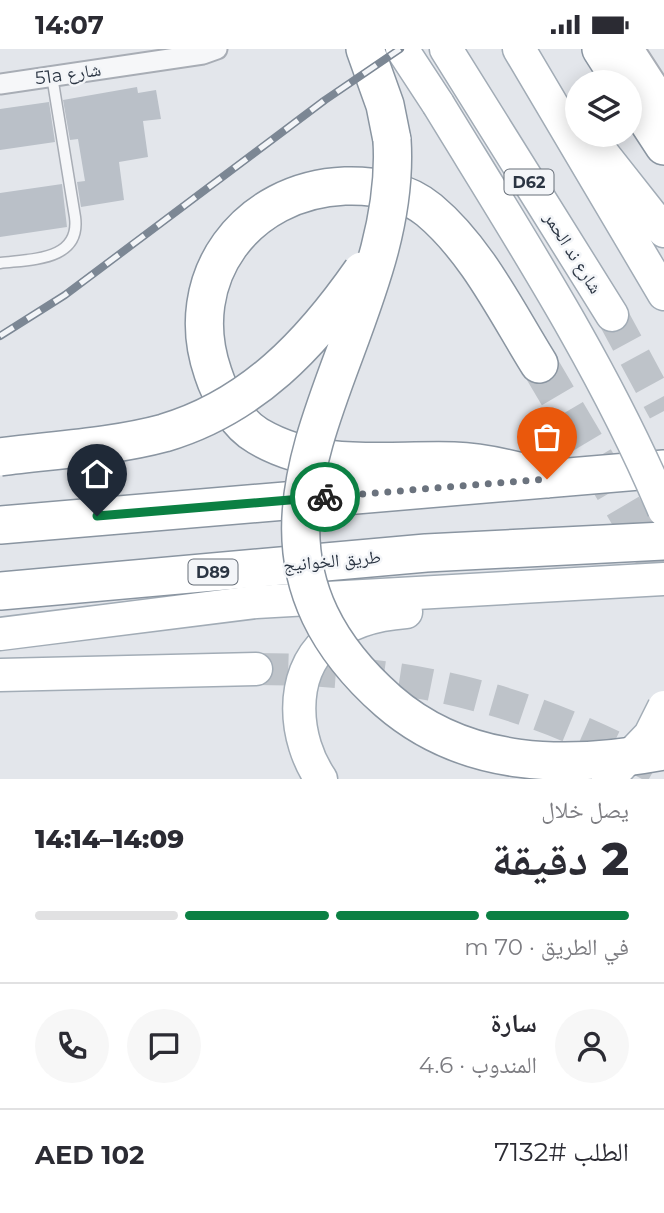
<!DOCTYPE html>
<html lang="ar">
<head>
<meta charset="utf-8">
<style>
	:root { --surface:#fff; --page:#f7f7f7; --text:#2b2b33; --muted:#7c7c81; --line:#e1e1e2; --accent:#0b8043 }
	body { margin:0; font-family:Montserrat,"Noto Naskh Arabic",sans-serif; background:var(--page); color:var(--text); direction:rtl; height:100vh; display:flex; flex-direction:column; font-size:26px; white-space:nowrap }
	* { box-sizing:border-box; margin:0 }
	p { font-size:23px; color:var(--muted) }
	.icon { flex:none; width:38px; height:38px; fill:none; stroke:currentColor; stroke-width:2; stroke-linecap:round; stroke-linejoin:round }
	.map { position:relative; height:730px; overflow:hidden; direction:ltr }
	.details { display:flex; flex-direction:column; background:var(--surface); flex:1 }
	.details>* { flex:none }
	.controls { position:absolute; left:565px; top:21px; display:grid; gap:14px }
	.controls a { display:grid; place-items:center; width:77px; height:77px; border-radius:50%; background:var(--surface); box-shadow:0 4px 18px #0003; font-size:35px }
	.pin { position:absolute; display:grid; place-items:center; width:60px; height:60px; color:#fff; margin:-72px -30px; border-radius:50% 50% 50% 0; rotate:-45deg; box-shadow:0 0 7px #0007 }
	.pin .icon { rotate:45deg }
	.courier { position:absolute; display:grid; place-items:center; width:70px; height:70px; margin:-35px; border:5px solid #0b8043; border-radius:50%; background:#fff; color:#222; box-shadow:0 2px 9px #0007 }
	.head em { font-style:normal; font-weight:800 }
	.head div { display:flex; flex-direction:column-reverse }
	.head { display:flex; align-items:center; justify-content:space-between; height:119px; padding:0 35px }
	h1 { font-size:46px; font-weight:800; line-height:52px }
	.bar { display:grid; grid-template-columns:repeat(4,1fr); gap:10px 7px; align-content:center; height:84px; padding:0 35px }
	.bar i { height:9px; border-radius:5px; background:var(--line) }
	.bar .on { background:var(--accent) }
	.bar p { grid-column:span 4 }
	.line { display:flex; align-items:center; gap:18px; padding:0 35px; border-top:2px solid var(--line) }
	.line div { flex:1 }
	.round { display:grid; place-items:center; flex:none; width:74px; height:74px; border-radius:37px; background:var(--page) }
	.status { display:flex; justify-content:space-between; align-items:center; height:49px; padding:0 35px; background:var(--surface); direction:ltr }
	.status svg { height:19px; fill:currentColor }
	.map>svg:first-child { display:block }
	.building { fill:#bac0c8 }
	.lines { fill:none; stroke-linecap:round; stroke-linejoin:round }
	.primary-tunnel { stroke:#bec3c9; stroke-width:32; stroke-dasharray:32 16; stroke-linecap:butt }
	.highway-tunnel { stroke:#bec3c9; stroke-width:37; stroke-dasharray:37 18; stroke-linecap:butt }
	.lane-casing { stroke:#a8adb5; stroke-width:13 }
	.street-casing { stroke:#a8adb5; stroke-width:23 }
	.secondary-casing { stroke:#a8adb5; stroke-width:32 }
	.primary-casing { stroke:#a2acb6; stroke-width:35 }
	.highway-casing { stroke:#8a95a1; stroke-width:40 }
	.lane { stroke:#f6f7f9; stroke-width:10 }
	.street { stroke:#f6f7f9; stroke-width:19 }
	.secondary { stroke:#fff; stroke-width:28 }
	.primary { stroke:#fff; stroke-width:32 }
	.highway { stroke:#fff; stroke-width:37 }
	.rail-casing { stroke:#7c8794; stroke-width:8 }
	.rail { stroke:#f3f5f8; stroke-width:5; stroke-dasharray:16; stroke-linecap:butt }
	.primary-bridge-casing { stroke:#a2acb6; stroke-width:35; stroke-linecap:butt }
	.highway-bridge-casing { stroke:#8a95a1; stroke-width:40; stroke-linecap:butt }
	.primary-bridge { stroke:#fff; stroke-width:32 }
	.highway-bridge { stroke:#fff; stroke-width:37 }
	.done { stroke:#6b737e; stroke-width:7; stroke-dasharray:0 12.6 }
	.route { stroke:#0b8043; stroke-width:9 }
	.labels { text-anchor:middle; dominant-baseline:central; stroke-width:5; stroke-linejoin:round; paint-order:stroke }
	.shield { fill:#f3f5f8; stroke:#676f79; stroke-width:2 }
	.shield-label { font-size:16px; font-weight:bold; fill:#2b3543 }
	.street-label { font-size:18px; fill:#2b3543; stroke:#f3f5f8 }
</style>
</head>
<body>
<div class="status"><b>14:07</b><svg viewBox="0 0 49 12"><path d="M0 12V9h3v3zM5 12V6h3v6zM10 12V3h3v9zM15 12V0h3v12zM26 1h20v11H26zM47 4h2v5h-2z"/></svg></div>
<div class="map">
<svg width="664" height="730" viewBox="0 0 664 730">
	<rect width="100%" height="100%" fill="#e3e6eb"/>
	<!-- building -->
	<path class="building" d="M 137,38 L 138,44 L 156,41 L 161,70 L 143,72 L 148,108 L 119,113 L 124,151 L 81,158 L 77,133 L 85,132 L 78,90 L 70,91 L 63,51 Z
		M 49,53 L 55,93 L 0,101 L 0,60 Z
		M 62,135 L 67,178 L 0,188 L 0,144 Z"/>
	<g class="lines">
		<!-- primary-tunnel -->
		<path class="primary-tunnel" d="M 612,266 L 664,362
			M 256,620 C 406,620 532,649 664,724"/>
		<!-- highway-tunnel -->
		<path class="highway-tunnel" d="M 539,315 L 664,527"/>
		<defs>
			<path id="lane" d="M 0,214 C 31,210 81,212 75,168 L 52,27"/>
			<path id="street" d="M 0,35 L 203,5 L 217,0"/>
			<path id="secondary" d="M 629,0 L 664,54"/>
			<path id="primary" d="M 402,0 L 438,55
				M 446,0 L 612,266
				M 519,0 L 664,245
				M 589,87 L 664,182
				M 0,585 L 256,553 L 664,530
				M 0,626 L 256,620
				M 321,730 C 294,691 288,627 327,592 C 348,572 379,565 406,563"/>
			<path id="highway" d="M 365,0 L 385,56 L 392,91
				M 601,0 L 622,33
				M 630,45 L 664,97
				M 539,315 C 507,264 477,201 429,161 C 406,142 374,136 345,137 C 246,141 180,229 213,324 C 220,346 237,375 258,387 C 320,423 385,410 454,412 C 486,413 517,421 547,430
				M 0,476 L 664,420
				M 0,542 L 426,504 L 664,492"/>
		</defs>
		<!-- lane casing -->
		<use href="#lane" class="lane-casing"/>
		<!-- street casing -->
		<use href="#street" class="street-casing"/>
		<!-- secondary casing -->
		<use href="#secondary" class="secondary-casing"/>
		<!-- primary casing -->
		<use href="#primary" class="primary-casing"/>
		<!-- highway casing -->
		<use href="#highway" class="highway-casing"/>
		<!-- lane -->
		<use href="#lane" class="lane"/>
		<!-- street -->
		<use href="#street" class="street"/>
		<!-- secondary -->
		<use href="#secondary" class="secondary"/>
		<!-- primary -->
		<use href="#primary" class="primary"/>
		<!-- highway -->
		<use href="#highway" class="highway"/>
		<defs>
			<path id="rail" d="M 0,287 L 65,246 L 325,51 L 400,0"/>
		</defs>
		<!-- rail casing -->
		<use href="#rail" class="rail-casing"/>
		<!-- rail -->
		<use href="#rail" class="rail"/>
		<defs>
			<path id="primary-bridge" d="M 438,55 C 518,186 604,318 664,461
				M 608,730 L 650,686 L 664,658"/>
			<path id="highway-bridge" d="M 392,91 C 405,295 183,471 388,652 C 466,720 568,720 664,702
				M 0,408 C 53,401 112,398 164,384 C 252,358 311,295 362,222"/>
		</defs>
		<!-- primary-bridge casing -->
		<use href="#primary-bridge" class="primary-bridge-casing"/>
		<!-- highway-bridge casing -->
		<use href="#highway-bridge" class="highway-bridge-casing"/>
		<!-- primary-bridge -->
		<use href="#primary-bridge" class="primary-bridge"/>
		<!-- highway-bridge -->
		<use href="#highway-bridge" class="highway-bridge"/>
	</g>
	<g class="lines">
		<!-- done -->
		<path class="done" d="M 325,448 L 547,430"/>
		<!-- route -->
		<path class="route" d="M 97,467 L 325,448"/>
	</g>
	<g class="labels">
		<!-- shield labels -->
		<g class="shield">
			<rect x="504.5" y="120.5" width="49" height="25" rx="5"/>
			<rect x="188.5" y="510.5" width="49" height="25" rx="5"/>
		</g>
		<g class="shield-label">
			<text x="529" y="133">D62</text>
			<text x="213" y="523">D89</text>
		</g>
		<!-- street labels -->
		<g class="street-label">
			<text transform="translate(68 25) rotate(-8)">51a شارع</text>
			<text transform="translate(573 204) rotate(58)">شارع ند الحمر</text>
			<text transform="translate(332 512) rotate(-5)">طريق الخوانيج</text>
		</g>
	</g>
</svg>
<div class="controls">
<a><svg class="icon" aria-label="layers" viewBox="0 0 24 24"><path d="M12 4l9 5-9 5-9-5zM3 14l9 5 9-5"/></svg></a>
</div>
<div class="pin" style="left:547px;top:430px;background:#ea580c"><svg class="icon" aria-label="bag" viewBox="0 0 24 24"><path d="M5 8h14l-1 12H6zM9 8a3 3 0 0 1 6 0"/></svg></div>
<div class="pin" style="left:97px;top:467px;background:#1f2937"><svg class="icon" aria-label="home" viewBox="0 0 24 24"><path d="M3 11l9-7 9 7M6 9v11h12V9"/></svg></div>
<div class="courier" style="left:325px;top:448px"><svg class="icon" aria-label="bike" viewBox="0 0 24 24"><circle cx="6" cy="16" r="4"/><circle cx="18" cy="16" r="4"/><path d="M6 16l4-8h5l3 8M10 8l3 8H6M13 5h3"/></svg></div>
</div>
<section class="details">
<div class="head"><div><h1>2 دقيقة</h1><p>يصل خلال</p></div><em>14:09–14:14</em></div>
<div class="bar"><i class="on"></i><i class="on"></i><i class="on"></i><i></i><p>في الطريق · 70 m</p></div>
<div class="line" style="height:126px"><a class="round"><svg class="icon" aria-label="person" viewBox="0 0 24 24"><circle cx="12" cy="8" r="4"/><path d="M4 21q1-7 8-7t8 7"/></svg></a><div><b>سارة</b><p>المندوب · 4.6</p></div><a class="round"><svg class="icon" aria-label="chat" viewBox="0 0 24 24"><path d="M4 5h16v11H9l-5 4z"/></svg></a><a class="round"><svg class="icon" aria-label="phone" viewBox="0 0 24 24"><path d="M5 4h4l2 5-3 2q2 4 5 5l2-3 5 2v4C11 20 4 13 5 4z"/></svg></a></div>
<div class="line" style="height:91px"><div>الطلب #7132</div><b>AED 102</b></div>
</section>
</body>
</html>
